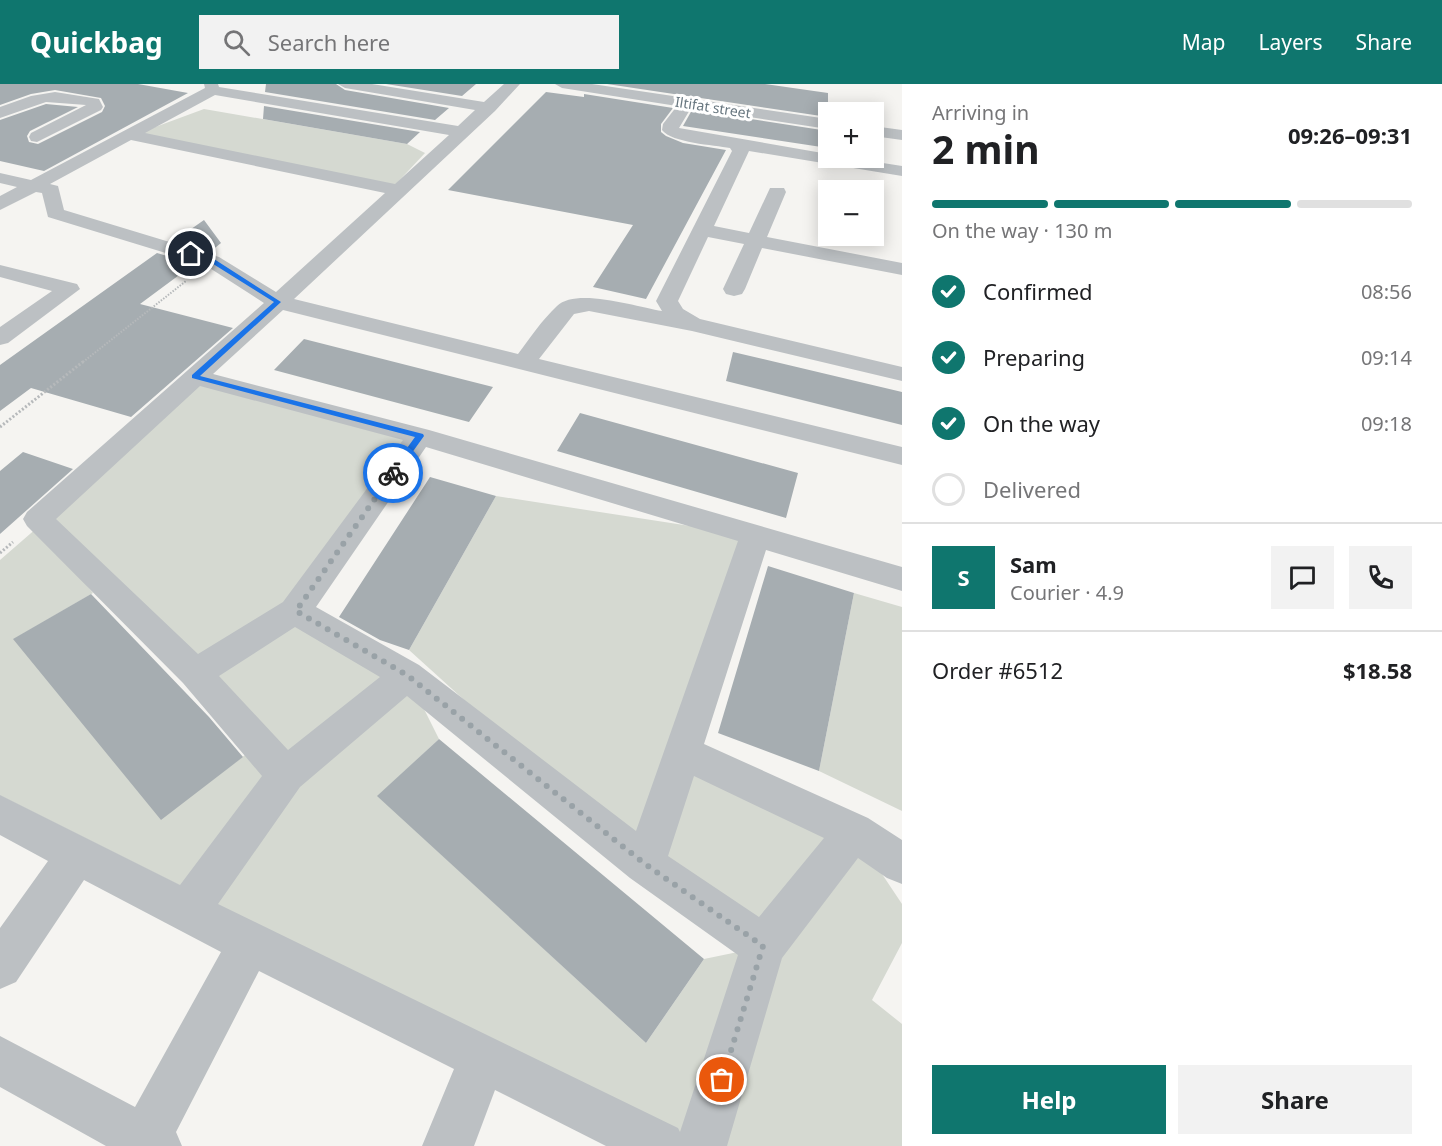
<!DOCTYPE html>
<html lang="en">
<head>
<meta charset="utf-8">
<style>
	:root { --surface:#fff; --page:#f2f2f2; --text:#202124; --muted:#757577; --line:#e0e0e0; --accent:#0f766e }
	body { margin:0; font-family:"Noto Sans",sans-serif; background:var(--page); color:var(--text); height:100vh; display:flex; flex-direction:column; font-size:22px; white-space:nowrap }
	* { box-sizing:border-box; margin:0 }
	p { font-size:20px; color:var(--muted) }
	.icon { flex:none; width:33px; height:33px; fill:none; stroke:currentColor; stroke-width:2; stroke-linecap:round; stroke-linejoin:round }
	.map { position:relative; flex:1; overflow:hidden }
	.drawer { display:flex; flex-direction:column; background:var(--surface); width:540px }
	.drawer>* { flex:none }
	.controls { position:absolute; left:818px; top:18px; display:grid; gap:12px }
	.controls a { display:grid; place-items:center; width:66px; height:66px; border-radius:0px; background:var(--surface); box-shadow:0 3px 15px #0003; font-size:30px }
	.pin { position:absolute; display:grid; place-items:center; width:51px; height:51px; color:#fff; margin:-26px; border:3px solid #fff; border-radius:50%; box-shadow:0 2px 6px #0007 }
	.courier { position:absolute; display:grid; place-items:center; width:60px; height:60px; margin:-30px; border:4px solid #1a73e8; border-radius:50%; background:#fff; color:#222; box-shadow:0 2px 8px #0007 }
	.summary em { font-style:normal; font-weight:700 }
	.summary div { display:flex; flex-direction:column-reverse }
	.summary { display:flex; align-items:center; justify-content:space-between; height:102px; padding:0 30px }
	h1 { font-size:39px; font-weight:700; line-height:45px }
	.bar { display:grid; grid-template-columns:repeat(4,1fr); gap:9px 6px; align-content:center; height:72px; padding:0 30px }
	.bar i { height:8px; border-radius:4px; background:var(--line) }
	.bar .selected { background:var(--accent) }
	.bar p { grid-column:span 4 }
	.line { display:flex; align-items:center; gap:15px; padding:0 30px; border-top:2px solid var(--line) }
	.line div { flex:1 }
	.round { display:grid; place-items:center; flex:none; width:63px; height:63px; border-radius:0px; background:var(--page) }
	ol { padding:0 30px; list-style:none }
	li { display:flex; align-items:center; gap:18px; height:66px }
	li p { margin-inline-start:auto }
	li .icon { padding:6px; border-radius:50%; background:var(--accent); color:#fff; stroke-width:4 }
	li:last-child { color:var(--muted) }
	li i { width:33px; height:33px; border:3px solid var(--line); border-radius:50% }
	.primary-button { display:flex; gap:12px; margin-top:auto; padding:12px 30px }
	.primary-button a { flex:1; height:69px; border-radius:0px; background:var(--accent); color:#fff; font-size:24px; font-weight:700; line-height:69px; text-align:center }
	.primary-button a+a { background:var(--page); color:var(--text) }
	header { display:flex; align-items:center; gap:36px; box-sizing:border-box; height:84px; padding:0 30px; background:var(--accent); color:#fff }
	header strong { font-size:28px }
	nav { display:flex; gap:33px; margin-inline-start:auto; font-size:21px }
	.search { width:420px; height:54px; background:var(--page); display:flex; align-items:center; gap:15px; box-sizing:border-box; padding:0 21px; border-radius:0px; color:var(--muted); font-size:22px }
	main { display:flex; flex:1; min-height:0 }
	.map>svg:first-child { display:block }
	.green { fill:#d5d9d1 }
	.building { fill:#a6adb1 }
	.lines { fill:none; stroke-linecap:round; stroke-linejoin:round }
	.path-far1 { stroke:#b6b9bb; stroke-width:2; stroke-dasharray:1.5 1.5; stroke-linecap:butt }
	.path { stroke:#b6b9bb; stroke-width:3; stroke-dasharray:2 2; stroke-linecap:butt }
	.minor { fill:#bcc0c3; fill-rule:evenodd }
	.route { fill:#1a73e8 }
	.done { stroke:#99a2a7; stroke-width:6; stroke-dasharray:0 10.8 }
	.labels { text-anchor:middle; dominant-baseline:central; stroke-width:6; stroke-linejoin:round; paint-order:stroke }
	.far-street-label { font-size:14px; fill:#67767f; stroke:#fff }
</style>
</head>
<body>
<header>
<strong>Quickbag</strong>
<div class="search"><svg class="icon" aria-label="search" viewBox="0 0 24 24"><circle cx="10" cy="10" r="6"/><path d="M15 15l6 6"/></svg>Search here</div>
<nav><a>Map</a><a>Layers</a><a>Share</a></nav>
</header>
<main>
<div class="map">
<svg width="902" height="1062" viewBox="0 0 902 1062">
	<rect width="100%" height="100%" fill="#f5f4f1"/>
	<!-- green -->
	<path class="green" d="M 204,25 L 407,60 L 425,69 L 395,101 L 139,49 Z
		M 195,293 L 420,352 L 296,527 L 407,591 L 439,655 L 378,712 L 646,959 L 704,875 L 762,863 L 645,780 L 409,566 L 496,412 L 755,452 L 683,668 L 854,748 L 902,820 L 902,859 L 872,916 L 902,940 L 902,1062 L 660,1062 L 0,727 L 0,476 L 38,443 L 93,509 L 14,555 L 161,735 L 245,671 L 45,434 Z
		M 854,509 L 902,523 L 902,727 L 819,687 Z"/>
	<!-- building -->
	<path class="building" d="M 0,0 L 138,0 L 188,9 L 44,87 L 0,77 L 0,36 L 46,20 L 78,23 L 30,47 L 27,52 L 29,58 L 38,60 L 102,28 L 105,22 L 101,14 L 55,6 L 31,10 L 0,21 Z
		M 266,0 L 336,0 L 345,6 L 449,24 L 435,36 L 265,8 Z
		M 386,0 L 476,0 L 462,12 Z
		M 607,0 L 765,0 L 828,9 L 828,33 Z
		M 546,8 L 584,13 L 584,10 L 673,24 L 661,40 L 661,48 L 666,52 L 683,59 L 726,66 L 646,215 L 593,203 L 633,141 L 448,106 Z
		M 264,22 L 420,48 L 407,60 L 263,35 Z
		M 692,26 L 828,47 L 828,64 L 683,42 Z
		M 204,136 L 221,159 L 210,168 L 174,157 Z
		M 157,169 L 194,180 L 140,220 L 233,244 L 131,333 L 31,304 L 0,327 L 0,281 Z
		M 304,255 L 493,303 L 469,338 L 274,286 Z
		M 733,268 L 902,308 L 902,341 L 726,297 Z
		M 580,329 L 798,389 L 786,434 L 557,367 Z
		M 23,368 L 73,385 L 0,450 L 0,387 Z
		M 430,393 L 496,412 L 409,566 L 380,556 L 339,533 Z
		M 768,482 L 854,509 L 819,687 L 718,649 Z
		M 91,510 L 209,633 L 243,673 L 161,736 L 13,555 Z
		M 439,655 L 704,875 L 646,959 L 377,712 Z"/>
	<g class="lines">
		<!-- path-far1 -->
		<path class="path-far1" d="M 83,278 L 186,197"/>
		<!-- path -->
		<path class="path" d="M 0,343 L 84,277
			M 0,469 L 13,458"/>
		<!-- minor -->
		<path class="minor" d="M 204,0 L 218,0 L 219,3 L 458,42 L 475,26 L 345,4 L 338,0 L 372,0 L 484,18 L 504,0 L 520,0 L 495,27 L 294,215 L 518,270 C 530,254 542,236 557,222 C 576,203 637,223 662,227 L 656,217 L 732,67 L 730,64 C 714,61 672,59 662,46 L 663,40 L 677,22 L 562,4 L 555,0 L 592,0 L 828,35 L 828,45 L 691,24 L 679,44 L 828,70 L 828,74 L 851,74 L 902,82 L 902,92 L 749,67 L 714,142 L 749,149 L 770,104 L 784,104 L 786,108 L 767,153 L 902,179 L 902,191 L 762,164 L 745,205 L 742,210 L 734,212 L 726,210 L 723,205 L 744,160 L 708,153 L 678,217 L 683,225 L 700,235 L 902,283 L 902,297 L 692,247 L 589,227 L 574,230 L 539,275 L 902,363 L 902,381 L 283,226 L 213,290 L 429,346 L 902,483 L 902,507 L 766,466 L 704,660 L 868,734 L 902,756 L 902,800 L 887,794 L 858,774 L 782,874 L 727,1062 L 606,1062 L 495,1006 L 474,1062 L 422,1062 L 454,985 L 259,887 L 176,1048 L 182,1062 L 106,1062 L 0,1003 L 0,952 L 135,1023 L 221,868 L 84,796 L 16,898 L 0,905 L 0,844 L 48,777 L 0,751 L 0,711 L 180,801 L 262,692 L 183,599 L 27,442 L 23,435 L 27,428 L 264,219 L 205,181 L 48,133 L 42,109 L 36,108 L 0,126 L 0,112 L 17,103 L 0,99 L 0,89 L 31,96 L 205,4 ZM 215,11 L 449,51 L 395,100 L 145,49 ZM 131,56 L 385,109 L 276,208 L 219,173 L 64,126 L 58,102 L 50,100 ZM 200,302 L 403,356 L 283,518 L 198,570 L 56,435 ZM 426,363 L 738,457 L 636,747 L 419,581 L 316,523 ZM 295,543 L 380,593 L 288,666 L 219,592 ZM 407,612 L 630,794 L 738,871 L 680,1048 L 678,1044 L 218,820 L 300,703 ZM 694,692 L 824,754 L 759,833 L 668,772 Z
			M 55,8 L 99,15 L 103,23 L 101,26 L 37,58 L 31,57 L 29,53 L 31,49 L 86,21 L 46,18 L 0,34 L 0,23 L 31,12 Z
			M 873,42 L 902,46 L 902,56 L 873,52 Z
			M 0,181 L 77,200 L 80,205 L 8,259 L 0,261 L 0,243 L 52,207 L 0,193 Z"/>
	</g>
	<!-- route -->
	<path class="route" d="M 191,168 L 214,175 L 281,218 L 200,292 L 423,350 L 424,352 L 396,391 L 389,389 L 415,353 L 192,294 L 192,291 L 274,218 L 210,178 L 189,172 Z"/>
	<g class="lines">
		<!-- done -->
		<path class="done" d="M 393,389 L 296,527 L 407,591 L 645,780 L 763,862 L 722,996"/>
	</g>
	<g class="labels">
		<!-- far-street labels -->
		<g class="far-street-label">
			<text transform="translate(713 23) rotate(9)">Iltifаt street</text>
		</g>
	</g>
</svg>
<div class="controls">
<a>+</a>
<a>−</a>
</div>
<div class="pin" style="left:722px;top:996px;background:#ea580c"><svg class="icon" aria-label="bag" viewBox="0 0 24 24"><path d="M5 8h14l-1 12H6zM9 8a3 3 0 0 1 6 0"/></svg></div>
<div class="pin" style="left:191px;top:170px;background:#1f2937"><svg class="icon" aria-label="home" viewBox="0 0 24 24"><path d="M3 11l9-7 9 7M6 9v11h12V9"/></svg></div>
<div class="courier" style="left:393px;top:389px"><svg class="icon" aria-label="bike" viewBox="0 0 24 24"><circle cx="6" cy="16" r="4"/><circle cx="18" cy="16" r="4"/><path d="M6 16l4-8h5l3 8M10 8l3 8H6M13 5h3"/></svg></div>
</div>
<section class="drawer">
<div class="summary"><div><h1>2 min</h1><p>Arriving in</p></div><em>09:26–09:31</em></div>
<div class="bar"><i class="selected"></i><i class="selected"></i><i class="selected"></i><i></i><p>On the way · 130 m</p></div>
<ol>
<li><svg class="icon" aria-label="check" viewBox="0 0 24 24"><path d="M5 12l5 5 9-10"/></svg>Confirmed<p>08:56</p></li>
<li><svg class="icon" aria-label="check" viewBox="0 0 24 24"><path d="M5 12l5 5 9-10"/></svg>Preparing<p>09:14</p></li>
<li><svg class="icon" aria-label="check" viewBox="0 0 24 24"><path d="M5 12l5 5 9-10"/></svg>On the way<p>09:18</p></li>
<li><i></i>Delivered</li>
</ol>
<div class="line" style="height:108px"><b class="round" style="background:var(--accent);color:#fff">S</b><div><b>Sam</b><p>Courier · 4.9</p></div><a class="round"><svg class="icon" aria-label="chat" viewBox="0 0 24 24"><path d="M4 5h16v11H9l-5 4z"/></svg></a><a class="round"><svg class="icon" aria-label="phone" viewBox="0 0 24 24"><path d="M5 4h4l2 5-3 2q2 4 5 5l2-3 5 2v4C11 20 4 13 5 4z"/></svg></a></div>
<div class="line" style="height:78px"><div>Order #6512</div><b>$18.58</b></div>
<div class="primary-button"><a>Help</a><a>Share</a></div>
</section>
</main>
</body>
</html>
